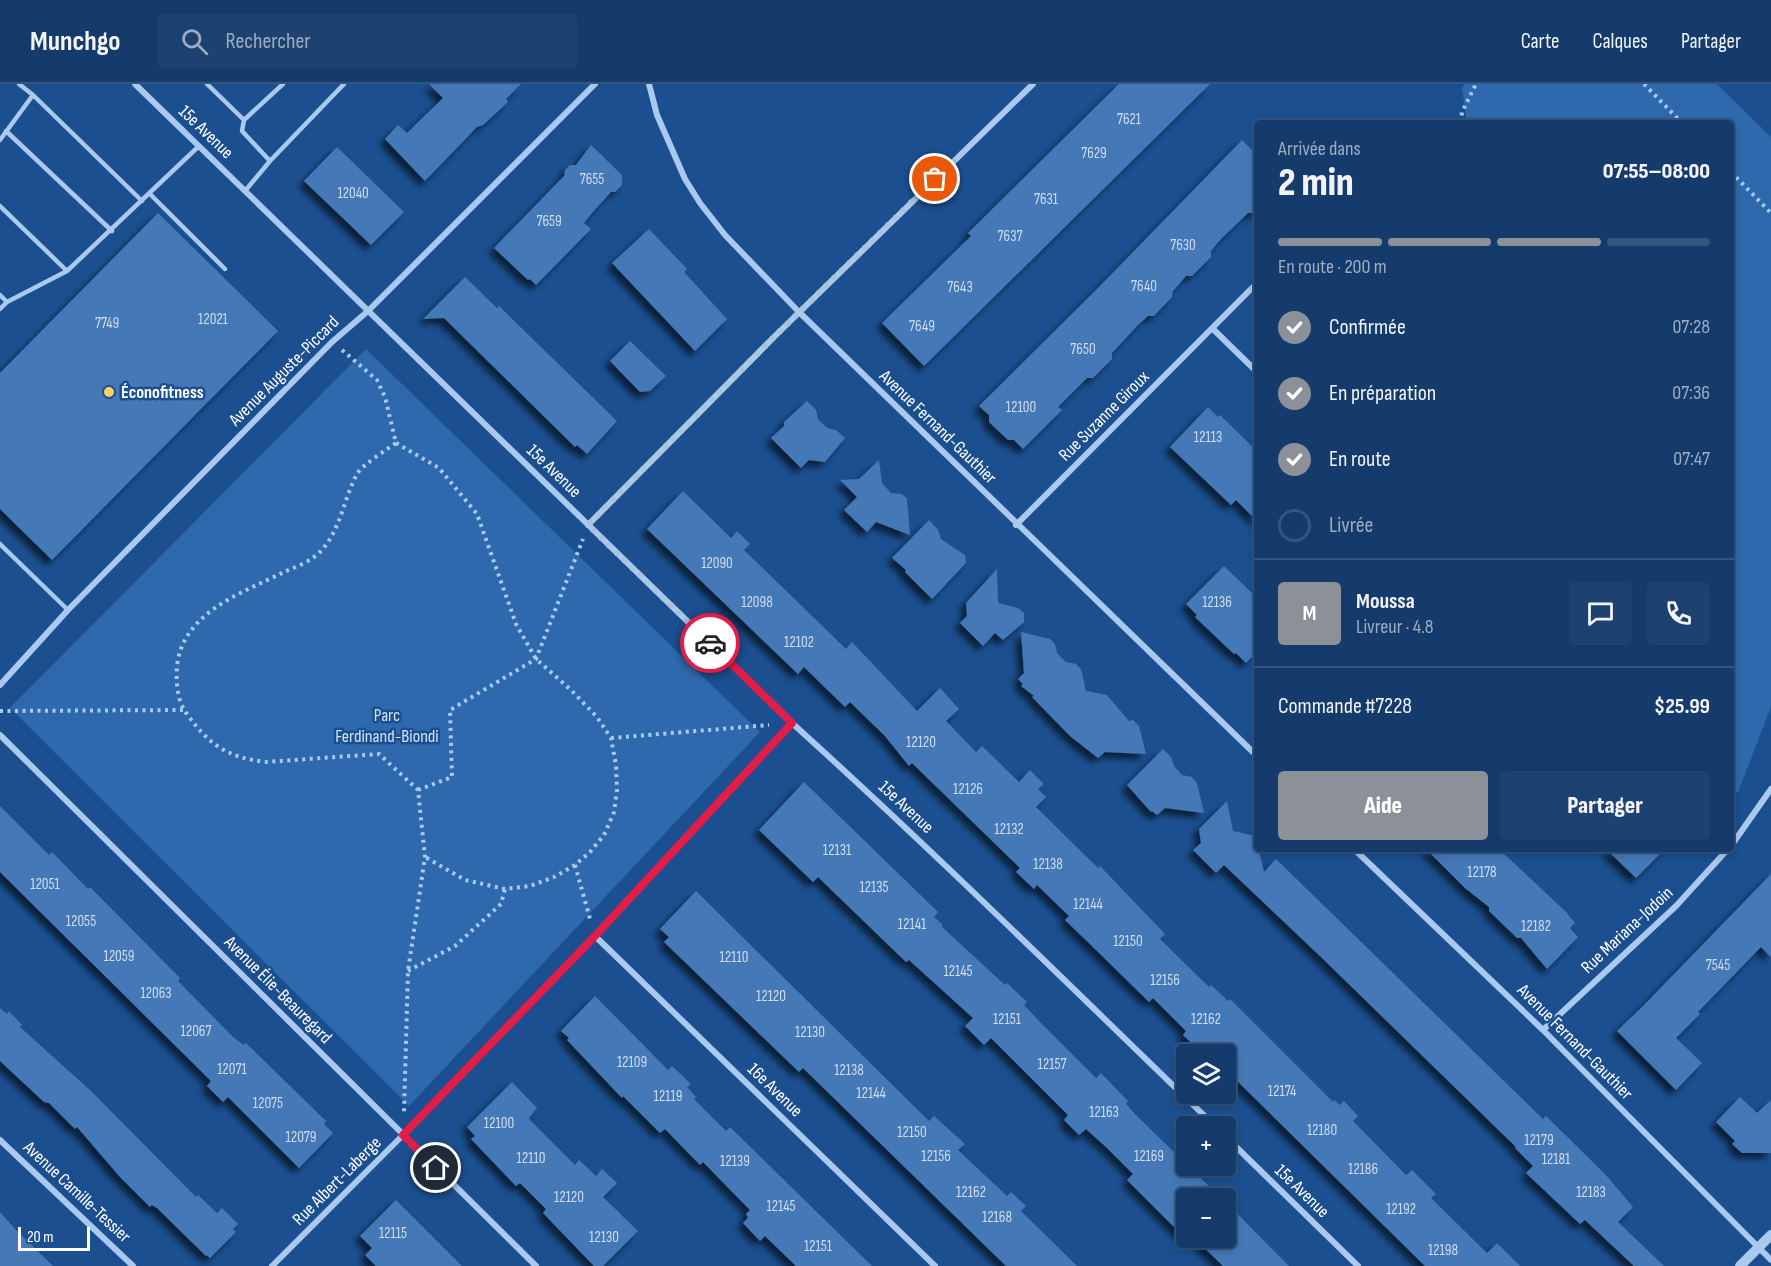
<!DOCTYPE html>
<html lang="fr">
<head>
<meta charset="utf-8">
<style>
	:root { --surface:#143b6b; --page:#1d4271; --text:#f1f3f6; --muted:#9dadc1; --line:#33557e; --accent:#8c9099 }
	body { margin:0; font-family:"Sofia Sans Condensed",sans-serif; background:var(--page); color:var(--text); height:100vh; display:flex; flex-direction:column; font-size:22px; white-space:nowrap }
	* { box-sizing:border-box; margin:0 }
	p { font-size:20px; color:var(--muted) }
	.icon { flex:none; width:33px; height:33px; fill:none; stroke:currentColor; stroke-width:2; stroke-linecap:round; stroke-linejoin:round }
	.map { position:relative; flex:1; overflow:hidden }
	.side { position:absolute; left:1254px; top:36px; width:480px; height:732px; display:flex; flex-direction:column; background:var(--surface); border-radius:6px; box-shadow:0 3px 9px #0003,0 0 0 2px var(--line) }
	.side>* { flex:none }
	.buttons { position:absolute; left:1176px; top:960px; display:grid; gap:12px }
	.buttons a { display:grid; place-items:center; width:60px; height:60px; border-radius:6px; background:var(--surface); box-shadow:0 3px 9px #0003,0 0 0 2px var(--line); font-size:30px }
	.scale { position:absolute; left:18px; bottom:15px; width:72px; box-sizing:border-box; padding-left:6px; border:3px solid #fff; border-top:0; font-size:16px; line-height:21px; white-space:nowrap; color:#fff; -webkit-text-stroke:4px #1b4f8f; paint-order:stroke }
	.pin { position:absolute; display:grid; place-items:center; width:51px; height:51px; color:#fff; margin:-26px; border:3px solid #fff; border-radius:50%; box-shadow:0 2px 6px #0007 }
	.courier { position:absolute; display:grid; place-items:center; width:60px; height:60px; margin:-30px; border:4px solid #e11d48; border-radius:50%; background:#fff; color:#222; box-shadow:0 2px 8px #0007 }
	.overview em { font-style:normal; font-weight:800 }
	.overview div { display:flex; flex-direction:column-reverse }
	.overview { display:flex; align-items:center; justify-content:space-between; height:102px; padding:0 24px }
	h1 { font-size:39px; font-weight:800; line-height:45px }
	.bar { display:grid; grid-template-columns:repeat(4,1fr); gap:9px 6px; align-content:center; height:72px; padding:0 24px }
	.bar i { height:8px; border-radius:4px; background:var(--line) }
	.bar .active { background:var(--accent) }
	.bar p { grid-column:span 4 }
	.line { display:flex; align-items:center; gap:15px; padding:0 24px; border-top:2px solid var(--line) }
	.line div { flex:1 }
	.round { display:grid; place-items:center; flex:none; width:63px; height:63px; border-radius:6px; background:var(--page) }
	ol { padding:0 24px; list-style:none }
	li { display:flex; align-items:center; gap:18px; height:66px }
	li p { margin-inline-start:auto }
	li .icon { padding:6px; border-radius:50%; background:var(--accent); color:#fff; stroke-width:4 }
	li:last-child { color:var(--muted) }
	li i { width:33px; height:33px; border:3px solid var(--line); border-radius:50% }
	.button { display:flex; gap:12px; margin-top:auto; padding:12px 24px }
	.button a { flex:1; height:69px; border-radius:6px; background:var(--accent); color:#fff; font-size:24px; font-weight:800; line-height:69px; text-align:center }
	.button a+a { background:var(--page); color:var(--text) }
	header { display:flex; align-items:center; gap:36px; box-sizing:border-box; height:84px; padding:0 30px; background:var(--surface); border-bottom:2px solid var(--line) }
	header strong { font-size:28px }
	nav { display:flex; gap:33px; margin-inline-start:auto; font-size:21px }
	.search { width:420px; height:54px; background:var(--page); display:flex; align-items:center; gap:15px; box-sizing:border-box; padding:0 21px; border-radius:6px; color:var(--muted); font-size:22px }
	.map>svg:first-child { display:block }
	.green { fill:#2e69ad }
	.building { fill:#4478b7; filter:url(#shadow) }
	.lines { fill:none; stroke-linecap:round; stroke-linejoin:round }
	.path { stroke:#a9c9ee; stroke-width:4; stroke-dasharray:3 4.5; stroke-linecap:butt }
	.service { stroke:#a9c9ee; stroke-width:4.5 }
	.minor { stroke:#a9c9ee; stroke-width:6 }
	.tertiary { stroke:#a9c9ee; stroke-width:10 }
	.done { stroke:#afc1d8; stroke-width:6; stroke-dasharray:0 10.8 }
	.route { stroke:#e11d48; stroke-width:8 }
	.poi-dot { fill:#ffd166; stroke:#1b4f8f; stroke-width:2 }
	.labels { text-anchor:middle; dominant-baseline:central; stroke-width:5; stroke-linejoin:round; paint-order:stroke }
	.number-label { font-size:15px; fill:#d0dded }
	.street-label { font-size:18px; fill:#fff; stroke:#1b4f8f }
	.poi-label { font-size:18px; font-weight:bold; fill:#fff; stroke:#1b4f8f; text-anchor:start }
	.park-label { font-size:18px; fill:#cfe3fa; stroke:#1b4f8f }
</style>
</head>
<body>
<header>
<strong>Munchgo</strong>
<div class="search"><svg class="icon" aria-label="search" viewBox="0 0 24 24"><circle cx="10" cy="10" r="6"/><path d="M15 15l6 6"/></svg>Rechercher</div>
<nav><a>Carte</a><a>Calques</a><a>Partager</a></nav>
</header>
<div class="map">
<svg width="1771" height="1182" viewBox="0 0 1771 1182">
	<defs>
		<filter id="shadow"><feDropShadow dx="-5.5" dy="5.5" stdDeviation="3" flood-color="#0009"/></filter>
	</defs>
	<rect width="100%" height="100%" fill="#1b4f8f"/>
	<!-- green -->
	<path class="green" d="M 1465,0 L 1717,0 L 1771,53 L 1771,623 L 1738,708 L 1731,711 L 1731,39 L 1467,39 L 1462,4 Z
		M 366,265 L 760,648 L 409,1022 L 10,624 Z"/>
	<!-- building -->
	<path class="building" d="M 429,0 L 521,0 L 506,15 L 508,18 L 483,41 L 477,43 L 425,97 L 385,55 L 398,41 L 407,49 L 443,14 Z
		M 1119,0 L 1210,0 L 924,282 L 882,239 L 971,152 L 968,149 Z
		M 1242,56 L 1257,71 L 1257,129 L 1248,129 L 1220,156 L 1211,167 L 1211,173 L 1192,192 L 1186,192 L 1173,207 L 1172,213 L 1154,232 L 1148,232 L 1138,241 L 1112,269 L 1112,275 L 1093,294 L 1087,294 L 1058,323 L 1062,326 L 1023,365 L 1014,356 L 1008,356 L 989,338 L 989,331 L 979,322 L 1099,203 Z
		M 591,61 L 622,91 L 622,101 L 615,108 L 611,108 L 592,129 L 584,139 L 591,145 L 536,201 L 530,195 L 528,196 L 494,164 L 564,92 L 565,86 L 570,81 L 576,81 Z
		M 337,63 L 404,128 L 371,161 L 304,97 Z
		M 158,129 L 278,247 L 52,476 L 0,425 L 0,289 Z
		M 649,145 L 687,185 L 684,188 L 727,235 L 695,267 L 612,179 Z
		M 465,193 L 497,224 L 499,222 L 617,337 L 587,370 L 577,361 L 575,363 L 444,234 L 423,235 Z
		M 630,257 L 666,292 L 650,307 L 640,308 L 610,277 Z
		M 807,317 L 816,326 L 818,335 L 827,344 L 836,346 L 845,354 L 825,378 L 809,376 L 801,384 L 771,354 L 784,342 L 784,338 Z
		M 1208,323 L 1218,333 L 1220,331 L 1257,367 L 1257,437 L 1236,416 L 1231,421 L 1170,363 Z
		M 879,376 L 882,399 L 891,409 L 902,410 L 907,415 L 910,451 L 876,438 L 867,448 L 844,426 L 857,413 L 840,396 L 859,395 Z
		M 683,407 L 731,454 L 737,447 L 750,460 L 744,466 L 846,565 L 852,558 L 917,627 L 940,604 L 959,625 L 946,637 L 976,668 L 982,662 L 1019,698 L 1030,686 L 1044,700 L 1038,705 L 1046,713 L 1036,723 L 1098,784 L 1100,782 L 1165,850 L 1160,855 L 1209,903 L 1211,901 L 1228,917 L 1230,915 L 1333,1018 L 1334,1016 L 1340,1021 L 1344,1017 L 1358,1032 L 1353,1037 L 1406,1091 L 1412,1086 L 1436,1110 L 1431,1114 L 1487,1169 L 1497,1159 L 1520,1182 L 1425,1182 L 1226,986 L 1226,970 L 1210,970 L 1204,964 L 1201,968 L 1183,951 L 1186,947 L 1153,914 L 1149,918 L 1095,865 L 1065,836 L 1069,832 L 1037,801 L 1034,805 L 1016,788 L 1020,784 L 912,679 L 909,682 L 885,652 L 850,618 L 845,623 L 804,583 L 798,590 L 647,445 Z
		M 929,436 L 938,446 L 941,455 L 965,471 L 966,479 L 932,515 L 905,488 L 906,486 L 892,474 Z
		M 1224,482 L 1257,514 L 1257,568 L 1246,579 L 1236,569 L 1234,570 L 1195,533 L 1197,531 L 1186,520 Z
		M 997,485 L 998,519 L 1018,524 L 1024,529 L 1024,538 L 1003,556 L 995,549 L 983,562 L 960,539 L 967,532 L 966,519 Z
		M 1021,548 L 1050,555 L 1055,560 L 1057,569 L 1066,578 L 1076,580 L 1081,585 L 1086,607 L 1107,611 L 1129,637 L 1133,636 L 1139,642 L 1146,670 L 1105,668 L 1098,674 L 1070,652 L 1032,613 L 1034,612 L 1021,602 L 1023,600 L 1018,595 L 1024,589 Z
		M 1163,665 L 1171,673 L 1174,682 L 1182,691 L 1192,693 L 1197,699 L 1204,729 L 1165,724 L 1157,731 L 1152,727 L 1151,728 L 1127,701 Z
		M 804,698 L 938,828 L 934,833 L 943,841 L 941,842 L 1005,901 L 1007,899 L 1027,918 L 1024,921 L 1041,939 L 1096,994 L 1101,989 L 1128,1017 L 1126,1020 L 1137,1032 L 1221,1114 L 1186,1114 L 1186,1155 L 1127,1096 L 1133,1090 L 1106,1063 L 1086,1045 L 1079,1051 L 1064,1036 L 1068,1031 L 991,954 L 984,961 L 965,942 L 973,934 L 909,876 L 906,878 L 818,793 L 813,798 L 759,746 Z
		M 1227,717 L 1233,747 L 1251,751 L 1256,755 L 1264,788 L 1276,775 L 1543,1035 L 1546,1032 L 1605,1090 L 1633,1123 L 1618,1138 L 1664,1182 L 1634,1182 L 1585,1136 L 1580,1140 L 1526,1089 L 1533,1082 L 1515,1064 L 1516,1063 L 1321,873 L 1224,781 L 1216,789 L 1193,766 L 1201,759 L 1199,745 Z
		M 0,722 L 49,771 L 52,768 L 88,805 L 90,803 L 180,894 L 178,897 L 233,953 L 244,961 L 246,959 L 326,1037 L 324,1040 L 333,1049 L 299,1084 L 228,1013 L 223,1018 L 207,1002 L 211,997 L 0,788 Z
		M 1426,765 L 1499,765 L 1566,828 L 1575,839 L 1570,844 L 1578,853 L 1547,885 L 1521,854 L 1517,854 L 1489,827 L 1489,823 L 1465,804 Z
		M 1606,765 L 1665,765 L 1636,794 Z
		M 1771,790 L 1771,873 L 1761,863 L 1698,928 L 1700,930 L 1676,954 L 1702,979 L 1676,1006 L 1617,947 L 1643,922 Z
		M 696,807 L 929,1037 L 934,1032 L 965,1060 L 958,1066 L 1007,1112 L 1011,1108 L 1026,1122 L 1021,1127 L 1077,1182 L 1006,1182 L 803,984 L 799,988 L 664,858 L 669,853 L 660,845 Z
		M 595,912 L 668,986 L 672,982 L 691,1000 L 687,1003 L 696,1013 L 694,1015 L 726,1047 L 730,1043 L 872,1182 L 796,1182 L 765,1152 L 760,1157 L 743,1139 L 748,1134 L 746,1130 L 750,1126 L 703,1078 L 700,1081 L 665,1045 L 660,1049 L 623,1012 L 622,1014 L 567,956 L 569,954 L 561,947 Z
		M 0,924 L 7,930 L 9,927 L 22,941 L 20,943 L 91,1007 L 196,1113 L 198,1111 L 217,1129 L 222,1124 L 238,1140 L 233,1145 L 236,1148 L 210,1174 L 207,1171 L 206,1172 L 157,1124 L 152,1121 L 150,1123 L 120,1093 L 77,1043 L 75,1045 L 49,1019 L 44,1018 L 0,977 Z
		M 512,998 L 537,1024 L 529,1034 L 530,1036 L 575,1081 L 579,1076 L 596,1092 L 602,1085 L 617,1099 L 603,1113 L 638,1147 L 603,1182 L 594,1182 L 543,1129 L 546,1125 L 520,1099 L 516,1102 L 471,1055 L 475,1052 L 467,1043 Z
		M 1740,1013 L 1757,1029 L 1771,1016 L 1771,1069 L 1742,1069 L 1732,1060 L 1735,1057 L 1716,1038 Z
		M 396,1116 L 462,1182 L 376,1182 L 365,1171 L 372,1164 L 360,1152 Z
		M 1226,1118 L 1266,1159 L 1289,1182 L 1223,1182 L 1194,1154 L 1226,1154 Z
		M 0,1128 L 15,1145 L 53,1182 L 0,1182 Z"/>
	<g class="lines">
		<!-- path -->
		<path class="path" d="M 1644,0 L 1682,39
			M 1461,39 L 1462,28 L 1476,0
			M 1731,88 L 1771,129
			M 342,266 L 377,296 L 385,313 L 396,359 C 386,366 362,381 357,390 C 343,416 341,446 320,468 C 311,477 296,483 284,488 C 242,509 183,528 177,582 C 176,599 177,617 187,630 C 209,661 227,673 265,678 L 379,670 L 418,706 L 425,773 L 408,887 L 404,1029
			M 396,359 L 439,384 L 477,430 L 516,540 L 536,575 L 572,607 L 597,633 L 611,654 L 616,681 L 617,706 L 614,728 L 604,751 L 590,768 L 575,781 L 554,793 L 530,802 L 505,805 L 465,796 L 425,773
			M 0,627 L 184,626
			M 611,654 L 769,641
			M 418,706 L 452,693 L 450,626 L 536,575 L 583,455
			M 575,781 L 590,835
			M 408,887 L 455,862 L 501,820 L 505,805"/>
		<!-- service -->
		<path class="service" d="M 19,0 L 33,11
			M 207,0 L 244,36
			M 283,0 L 244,36 L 242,47 L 270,77 L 344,0
			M 6,47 L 112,147
			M 0,56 L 33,11 L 142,117
			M 245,107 L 270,77
			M 150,110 L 225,185
			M 0,122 L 67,187
			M 0,211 L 7,218
			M 0,225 L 7,218 L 67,187 L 199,62
			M 0,460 L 68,526"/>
		<!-- minor -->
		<path class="minor" d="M 135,0 L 792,639 C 937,770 1075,907 1215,1042
			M 649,0 L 657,31 L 685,95 L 700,119 L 725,151 L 799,228 L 1257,672
			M 1213,245 L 1257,288
			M 588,441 L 775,252 L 1033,0
			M 1016,441 L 1257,199
			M 0,601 L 68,526 L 332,258 L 368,227 L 595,0
			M 0,651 L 536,1182
			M 1731,762 L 1771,705
			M 1354,765 L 1543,946 L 1771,1176
			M 595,852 L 935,1182
			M 1543,946 L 1676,822 L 1728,765
			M 1226,1053 L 1358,1182
			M 0,1056 L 133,1182
			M 272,1182 L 403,1051 L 595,852 L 792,639"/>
		<!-- tertiary -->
		<path class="tertiary" d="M 1740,1182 L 1771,1151"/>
	</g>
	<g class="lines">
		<!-- done -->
		<path class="done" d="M 710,559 L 588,441 L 775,252 L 935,95"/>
		<!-- route -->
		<path class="route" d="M 436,1084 L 403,1051 L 595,852 L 792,639 L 710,559"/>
	</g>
	<!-- markers -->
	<circle class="poi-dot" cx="109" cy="308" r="6"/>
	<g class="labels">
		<!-- number labels -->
		<g class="number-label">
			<text x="1129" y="35">7621</text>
			<text x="1094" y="69">7629</text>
			<text x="592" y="95">7655</text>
			<text x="353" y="109">12040</text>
			<text x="1046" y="115">7631</text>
			<text x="549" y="137">7659</text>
			<text x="1010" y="152">7637</text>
			<text x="1183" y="161">7630</text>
			<text x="1144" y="202">7640</text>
			<text x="960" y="203">7643</text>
			<text x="213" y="235">12021</text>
			<text x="107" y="239">7749</text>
			<text x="922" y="242">7649</text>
			<text x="1083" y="265">7650</text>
			<text x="1021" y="323">12100</text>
			<text x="1208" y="353">12113</text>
			<text x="717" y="479">12090</text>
			<text x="757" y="518">12098</text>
			<text x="1217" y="518">12136</text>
			<text x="799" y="558">12102</text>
			<text x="921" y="658">12120</text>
			<text x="968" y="705">12126</text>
			<text x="1009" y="745">12132</text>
			<text x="837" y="766">12131</text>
			<text x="1048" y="780">12138</text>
			<text x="1482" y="788">12178</text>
			<text x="45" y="800">12051</text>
			<text x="874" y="803">12135</text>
			<text x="1088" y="820">12144</text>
			<text x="81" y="837">12055</text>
			<text x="912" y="840">12141</text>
			<text x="1536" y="842">12182</text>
			<text x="1128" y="857">12150</text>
			<text x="119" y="872">12059</text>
			<text x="734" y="873">12110</text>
			<text x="1718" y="881">7545</text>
			<text x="958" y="887">12145</text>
			<text x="1165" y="896">12156</text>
			<text x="156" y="909">12063</text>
			<text x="771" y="912">12120</text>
			<text x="1007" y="935">12151</text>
			<text x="1206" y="935">12162</text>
			<text x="196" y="947">12067</text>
			<text x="810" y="948">12130</text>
			<text x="632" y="978">12109</text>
			<text x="1052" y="980">12157</text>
			<text x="232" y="985">12071</text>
			<text x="849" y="986">12138</text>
			<text x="1282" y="1007">12174</text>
			<text x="871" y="1009">12144</text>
			<text x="668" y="1012">12119</text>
			<text x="268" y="1019">12075</text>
			<text x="1104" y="1028">12163</text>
			<text x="499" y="1039">12100</text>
			<text x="1322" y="1046">12180</text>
			<text x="912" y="1048">12150</text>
			<text x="301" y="1053">12079</text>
			<text x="1539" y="1056">12179</text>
			<text x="936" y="1072">12156</text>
			<text x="1149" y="1072">12169</text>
			<text x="531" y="1074">12110</text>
			<text x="1556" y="1075">12181</text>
			<text x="735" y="1077">12139</text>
			<text x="1363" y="1085">12186</text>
			<text x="971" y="1108">12162</text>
			<text x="1591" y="1108">12183</text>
			<text x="569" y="1113">12120</text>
			<text x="781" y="1122">12145</text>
			<text x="1401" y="1125">12192</text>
			<text x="997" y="1133">12168</text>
			<text x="393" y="1149">12115</text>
			<text x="604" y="1153">12130</text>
			<text x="818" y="1162">12151</text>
			<text x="1443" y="1166">12198</text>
		</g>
		<!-- street labels -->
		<g class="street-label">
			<text transform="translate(206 48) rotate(44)">15e Avenue</text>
			<text transform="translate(284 287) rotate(-45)">Avenue Auguste-Piccard</text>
			<text transform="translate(1104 332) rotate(-45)">Rue Suzanne Giroux</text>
			<text transform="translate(938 343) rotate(44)">Avenue Fernand-Gauthier</text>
			<text transform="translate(554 387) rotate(44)">15e Avenue</text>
			<text transform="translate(906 723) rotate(43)">15e Avenue</text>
			<text transform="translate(1627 846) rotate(-43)">Rue Mariana-Jodoin</text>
			<text transform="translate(278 906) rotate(45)">Avenue Élie-Beauregard</text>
			<text transform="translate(1575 958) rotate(45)">Avenue Fernand-Gauthier</text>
			<text transform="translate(775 1006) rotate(44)">16e Avenue</text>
			<text transform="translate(337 1097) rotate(-45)">Rue Albert-Laberge</text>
			<text transform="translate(1302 1107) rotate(44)">15e Avenue</text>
			<text transform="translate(77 1108) rotate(43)">Avenue Camille-Tessier</text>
		</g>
		<!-- poi labels -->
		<g class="poi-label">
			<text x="121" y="308">Éconofitness</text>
		</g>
		<!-- park labels -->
		<g class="park-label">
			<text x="387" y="631">Parc<tspan x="387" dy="21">Ferdinand-Biondi</tspan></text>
		</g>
	</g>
</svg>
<div class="buttons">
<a><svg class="icon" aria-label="layers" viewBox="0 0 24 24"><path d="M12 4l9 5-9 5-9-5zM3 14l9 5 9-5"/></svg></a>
<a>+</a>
<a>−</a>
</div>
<div class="scale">20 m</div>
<div class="pin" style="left:935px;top:95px;background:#ea580c"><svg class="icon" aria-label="bag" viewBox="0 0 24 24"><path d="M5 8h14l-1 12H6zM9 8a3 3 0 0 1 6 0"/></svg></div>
<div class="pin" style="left:436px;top:1084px;background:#1f2937"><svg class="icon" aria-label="home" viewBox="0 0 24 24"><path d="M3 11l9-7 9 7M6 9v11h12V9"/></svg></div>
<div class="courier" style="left:710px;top:559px"><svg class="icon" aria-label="car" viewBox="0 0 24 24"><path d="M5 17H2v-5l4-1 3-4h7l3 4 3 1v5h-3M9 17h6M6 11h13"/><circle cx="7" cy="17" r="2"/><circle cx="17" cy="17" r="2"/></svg></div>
<section class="side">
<div class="overview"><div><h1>2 min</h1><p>Arrivée dans</p></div><em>07:55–08:00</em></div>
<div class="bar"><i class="active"></i><i class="active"></i><i class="active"></i><i></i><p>En route · 200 m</p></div>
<ol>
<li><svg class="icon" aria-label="check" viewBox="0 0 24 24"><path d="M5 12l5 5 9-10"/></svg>Confirmée<p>07:28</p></li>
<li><svg class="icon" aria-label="check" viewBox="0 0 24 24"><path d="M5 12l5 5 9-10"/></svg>En préparation<p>07:36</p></li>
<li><svg class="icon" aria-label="check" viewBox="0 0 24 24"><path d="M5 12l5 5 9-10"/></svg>En route<p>07:47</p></li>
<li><i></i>Livrée</li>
</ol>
<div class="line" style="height:108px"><b class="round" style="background:var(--accent);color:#fff">M</b><div><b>Moussa</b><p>Livreur · 4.8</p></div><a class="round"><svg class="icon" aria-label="chat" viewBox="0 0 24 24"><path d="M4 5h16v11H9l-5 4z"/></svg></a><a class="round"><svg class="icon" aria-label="phone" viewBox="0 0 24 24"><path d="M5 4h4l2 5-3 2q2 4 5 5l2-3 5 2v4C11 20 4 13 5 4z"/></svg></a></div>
<div class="line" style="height:78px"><div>Commande #7228</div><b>$25.99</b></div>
<div class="button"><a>Aide</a><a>Partager</a></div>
</section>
</div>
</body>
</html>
